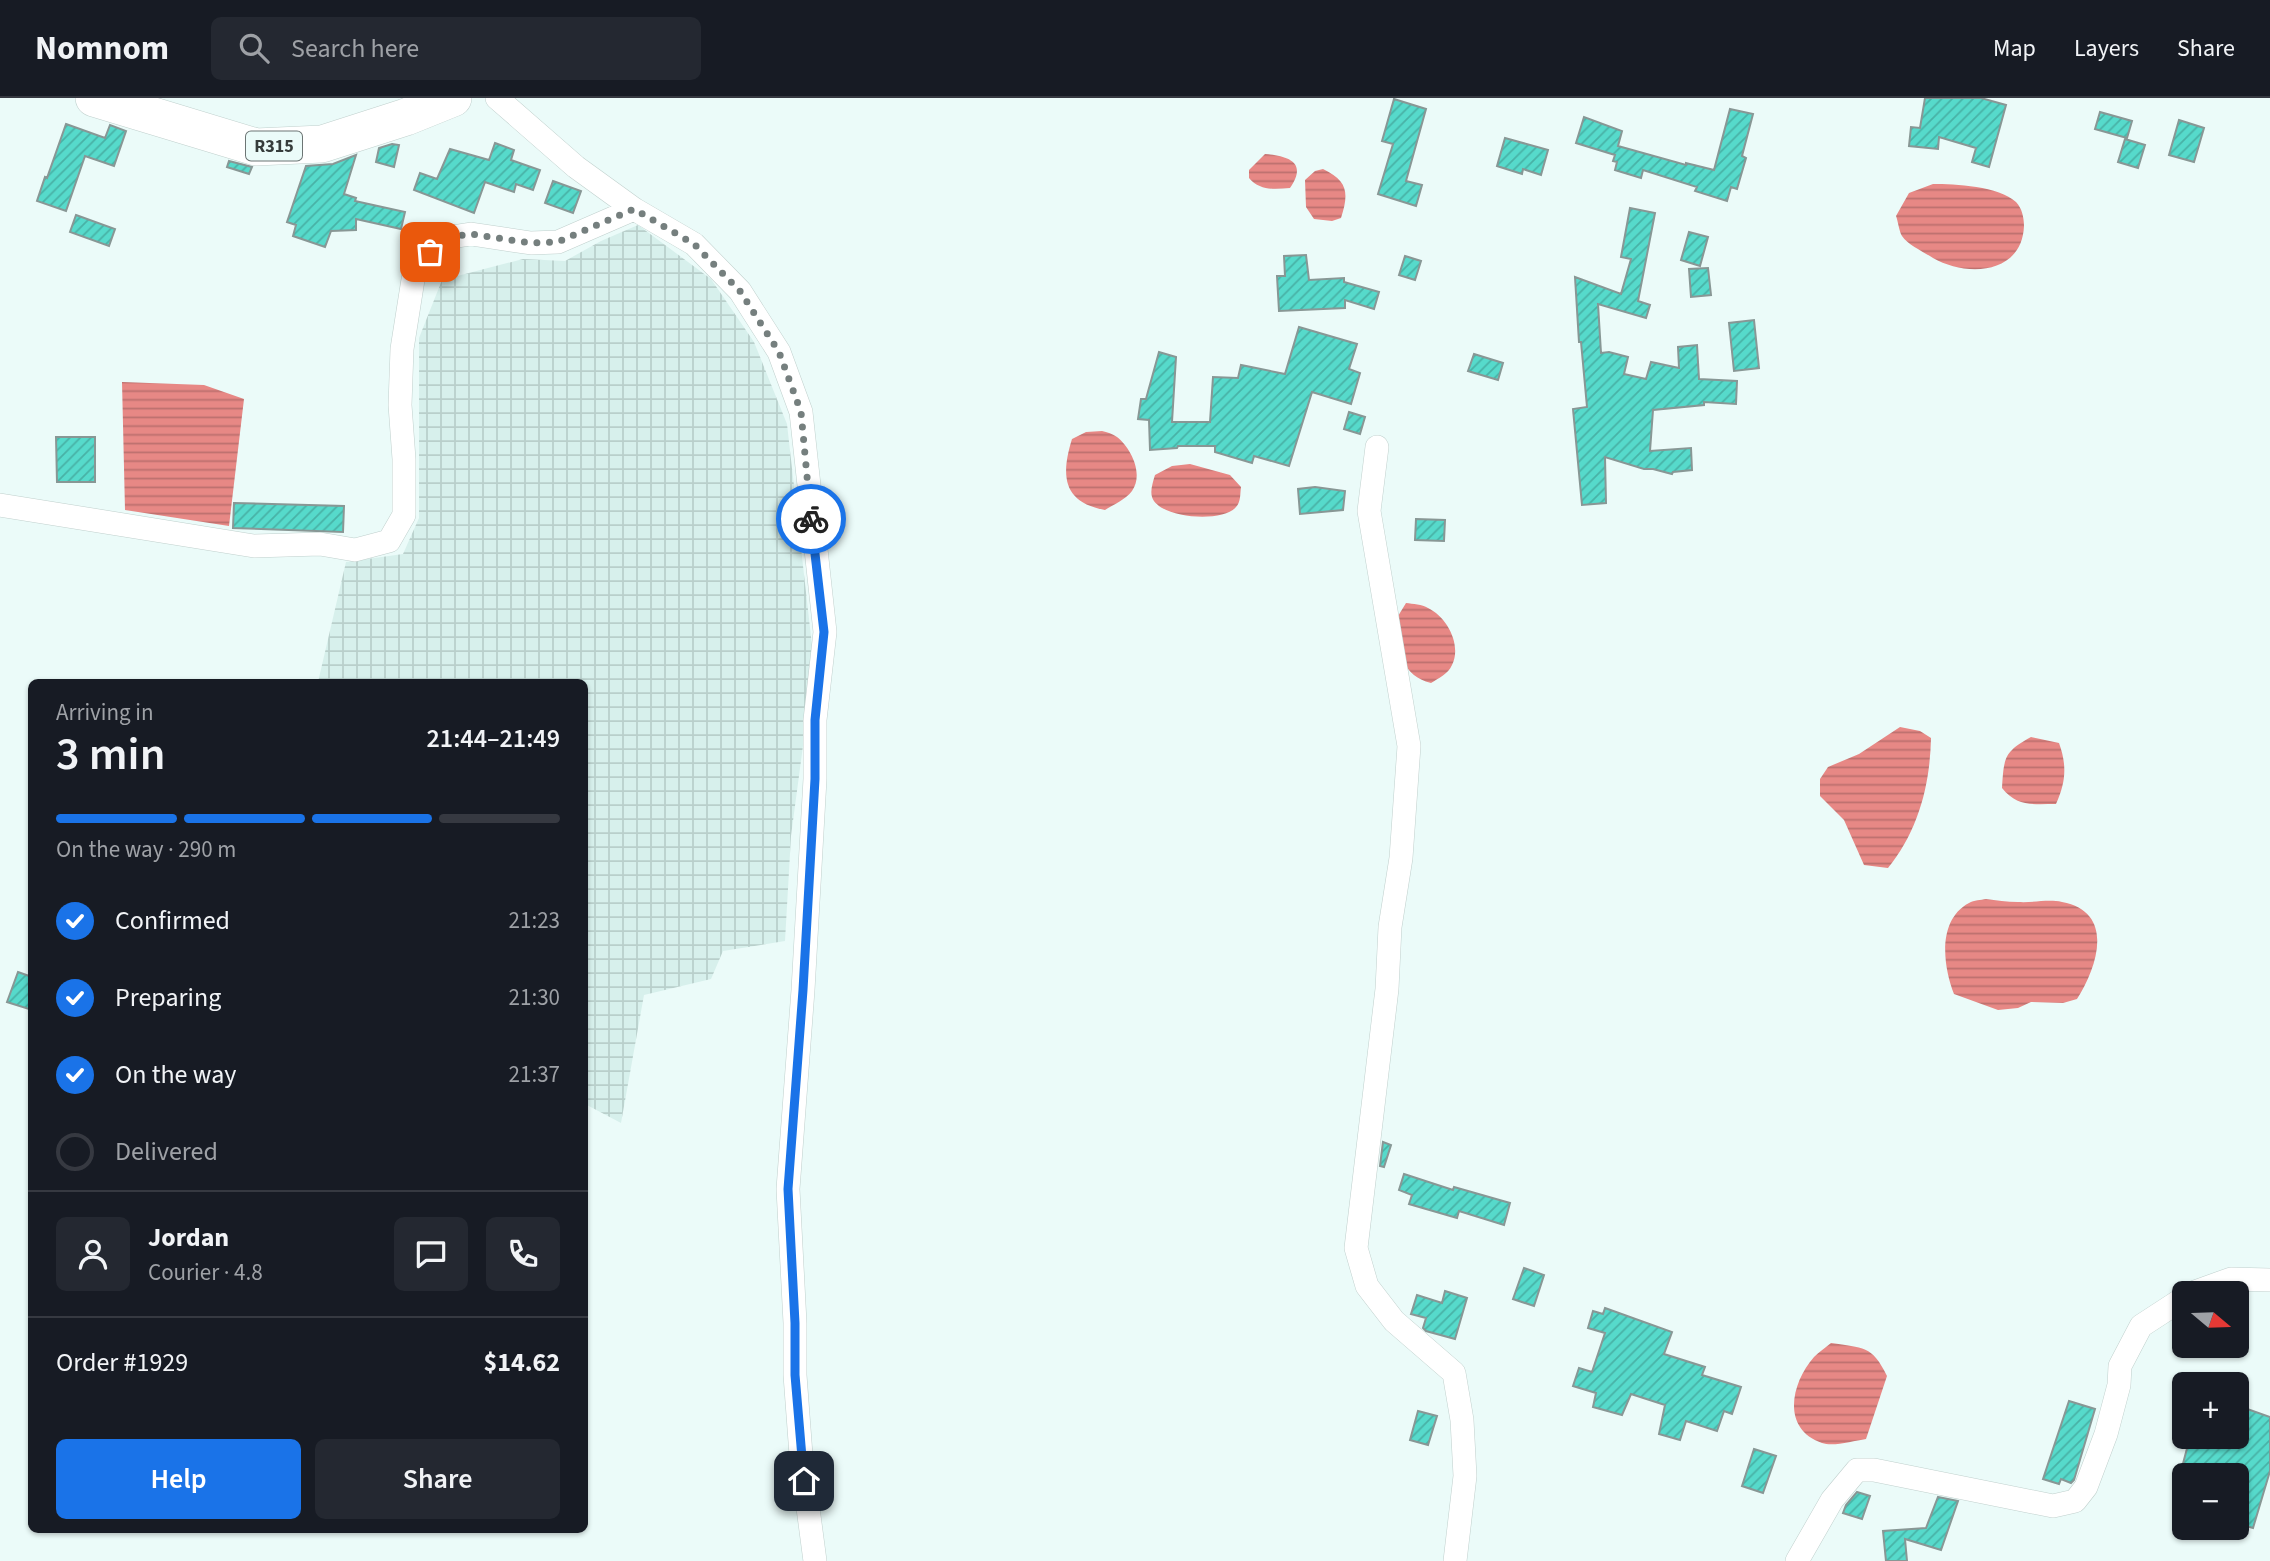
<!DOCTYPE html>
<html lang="en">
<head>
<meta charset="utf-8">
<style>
	:root { --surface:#171b24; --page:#242831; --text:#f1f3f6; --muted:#9ea1a6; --line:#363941; --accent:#1a73e8 }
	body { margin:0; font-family:"Source Sans 3",sans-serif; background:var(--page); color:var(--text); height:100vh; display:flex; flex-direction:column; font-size:26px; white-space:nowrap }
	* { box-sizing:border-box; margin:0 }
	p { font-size:23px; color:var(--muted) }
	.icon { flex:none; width:38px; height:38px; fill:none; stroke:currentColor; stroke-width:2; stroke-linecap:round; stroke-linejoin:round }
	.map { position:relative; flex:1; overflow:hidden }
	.side { position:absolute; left:28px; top:581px; width:560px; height:854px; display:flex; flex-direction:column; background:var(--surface); border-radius:10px; box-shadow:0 2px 5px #0004 }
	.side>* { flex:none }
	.needle { width:46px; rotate:109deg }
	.buttons { position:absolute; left:2172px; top:1183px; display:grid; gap:14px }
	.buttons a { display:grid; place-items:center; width:77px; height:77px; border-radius:10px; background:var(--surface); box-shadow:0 2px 5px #0004; font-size:35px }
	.pin { position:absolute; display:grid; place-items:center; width:60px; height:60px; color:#fff; margin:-30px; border-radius:14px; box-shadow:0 4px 10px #0006 }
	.courier { position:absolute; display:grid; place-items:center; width:70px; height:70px; margin:-35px; border:5px solid #1a73e8; border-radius:50%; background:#fff; color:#222; box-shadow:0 2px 9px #0007 }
	.headline em { font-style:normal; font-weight:600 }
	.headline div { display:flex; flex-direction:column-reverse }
	.headline { display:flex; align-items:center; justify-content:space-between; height:119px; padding:0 28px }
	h1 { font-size:46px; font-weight:600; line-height:52px }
	.bar { display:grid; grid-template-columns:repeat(4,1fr); gap:10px 7px; align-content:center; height:84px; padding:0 28px }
	.bar i { height:9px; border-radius:5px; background:var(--line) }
	.bar .on { background:var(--accent) }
	.bar p { grid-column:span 4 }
	.line { display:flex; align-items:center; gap:18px; padding:0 28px; border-top:2px solid var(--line) }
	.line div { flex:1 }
	.round { display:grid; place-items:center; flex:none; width:74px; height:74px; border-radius:10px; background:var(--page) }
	ol { padding:0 28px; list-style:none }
	li { display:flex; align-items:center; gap:21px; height:77px }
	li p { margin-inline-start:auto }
	li .icon { padding:7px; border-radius:50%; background:var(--accent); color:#fff; stroke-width:4 }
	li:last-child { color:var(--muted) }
	li i { width:38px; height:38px; border:4px solid var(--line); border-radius:50% }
	.action { display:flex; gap:14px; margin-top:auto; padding:14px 28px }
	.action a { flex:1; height:80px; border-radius:10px; background:var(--accent); color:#fff; font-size:28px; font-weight:600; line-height:80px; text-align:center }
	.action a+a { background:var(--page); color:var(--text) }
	header { display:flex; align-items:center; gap:42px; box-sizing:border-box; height:98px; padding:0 35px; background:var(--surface); border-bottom:2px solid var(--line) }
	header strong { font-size:33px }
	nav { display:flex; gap:38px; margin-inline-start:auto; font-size:24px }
	.search { width:490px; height:63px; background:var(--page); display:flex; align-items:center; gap:18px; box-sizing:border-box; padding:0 24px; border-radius:10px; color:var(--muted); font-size:26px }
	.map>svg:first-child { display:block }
	.industrial { fill:url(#industrial-grid) }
	.water { fill:url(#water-rules) }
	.building { fill:url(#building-hatch); stroke:#889795; stroke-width:2 }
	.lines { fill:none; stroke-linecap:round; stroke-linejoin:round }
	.minor-casing { stroke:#c0d0cd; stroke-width:24 }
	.primary-casing { stroke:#c0d0cd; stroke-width:38 }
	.minor { stroke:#fff; stroke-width:23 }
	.primary { stroke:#fff; stroke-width:37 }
	.done { stroke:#757f7e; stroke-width:7; stroke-dasharray:0 12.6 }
	.route { stroke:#1a73e8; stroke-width:9 }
	.labels { text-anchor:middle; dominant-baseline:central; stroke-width:5; stroke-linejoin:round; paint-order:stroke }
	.shield { fill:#ebfbf9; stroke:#6c7574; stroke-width:2 }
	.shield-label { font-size:18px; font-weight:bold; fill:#363c3b }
</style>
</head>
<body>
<header>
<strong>Nomnom</strong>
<div class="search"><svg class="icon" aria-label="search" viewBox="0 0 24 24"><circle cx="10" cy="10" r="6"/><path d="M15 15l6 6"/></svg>Search here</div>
<nav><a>Map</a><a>Layers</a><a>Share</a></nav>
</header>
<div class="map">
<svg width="2270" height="1463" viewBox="0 0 2270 1463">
	<defs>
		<pattern id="industrial-grid" width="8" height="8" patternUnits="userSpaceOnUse" patternTransform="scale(1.75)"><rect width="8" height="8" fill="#d7f0ec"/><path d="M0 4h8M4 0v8" fill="none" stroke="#b9cfcb"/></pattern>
		<pattern id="water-rules" width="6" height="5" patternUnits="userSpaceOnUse" patternTransform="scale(1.75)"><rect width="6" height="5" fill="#e78885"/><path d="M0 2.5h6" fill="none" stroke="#bc706e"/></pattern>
		<pattern id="building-hatch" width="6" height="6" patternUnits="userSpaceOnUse" patternTransform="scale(1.75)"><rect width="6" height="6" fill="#56dacb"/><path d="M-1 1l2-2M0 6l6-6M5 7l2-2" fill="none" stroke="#48b2a6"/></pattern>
	</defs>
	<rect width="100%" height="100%" fill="#ebfbf9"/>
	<!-- industrial -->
	<path class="industrial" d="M 638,127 L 711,181 L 754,244 L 787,326 L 814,565 L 791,738 L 785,843 L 723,853 L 711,881 L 644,897 L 621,1025 L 585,1006 L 584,584 L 318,584 L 346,464 L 403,456 L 419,420 L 419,240 L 442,182 L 523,161 L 565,163 L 601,143 Z"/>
	<!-- water -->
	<path class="water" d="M 1265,56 C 1288,58 1308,64 1290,90 C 1274,91 1260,93 1249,80 L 1249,72 Z
		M 1323,71 C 1348,83 1349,95 1341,120 L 1332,123 L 1314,121 L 1306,109 L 1305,82 L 1315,73 Z
		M 1933,86 C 1955,86 1999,88 2016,104 C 2022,110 2024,120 2024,128 C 2022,177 1966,179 1933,160 C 1924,154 1908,147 1902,138 C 1899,133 1898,123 1896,118 L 1909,95 Z
		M 122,284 L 204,287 L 244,301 L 229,428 L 125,412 Z
		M 1102,333 C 1107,334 1113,336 1117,339 C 1131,350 1144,376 1132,393 C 1126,401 1113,407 1105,412 C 1062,404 1061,377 1072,341 L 1086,334 Z
		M 1190,366 L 1230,377 L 1241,389 C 1240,395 1241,404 1236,409 C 1224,425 1159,421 1152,399 C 1150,392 1153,384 1155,377 L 1172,368 Z
		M 1406,505 C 1413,506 1422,506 1428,510 C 1447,519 1462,547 1452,567 C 1448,576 1439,580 1431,585 C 1402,578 1399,553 1392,528 Z
		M 1900,629 L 1920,633 L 1931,640 C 1930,688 1918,733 1888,770 L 1864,767 L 1844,722 L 1820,698 L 1820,681 L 1828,669 L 1859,656 Z
		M 2031,639 L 2059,645 C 2067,667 2066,684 2056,706 C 2033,706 2017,709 2002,690 C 2004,659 2004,654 2031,639 Z
		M 1986,801 C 1996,802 2007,804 2018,804 C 2033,805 2048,801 2062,804 C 2116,814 2097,870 2077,901 L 2063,905 L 2031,904 L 2018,910 L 1998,912 L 1954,896 C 1943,868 1937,822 1969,805 C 1974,802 1981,802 1986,801 Z
		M 1831,1245 C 1863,1250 1872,1247 1887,1278 L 1866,1341 C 1853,1343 1833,1349 1822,1345 C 1781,1331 1791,1285 1814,1259 C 1819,1254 1826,1249 1831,1245 Z"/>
	<!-- building -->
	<path class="building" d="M 1925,0 L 1981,0 L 2006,7 L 1989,69 L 1972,64 L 1976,50 L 1939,39 L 1938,51 L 1909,48 L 1911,29 L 1920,30 Z
		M 1394,1 L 1426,11 L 1406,83 L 1422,87 L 1416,108 L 1378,96 L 1393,46 L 1382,43 Z
		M 1730,11 L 1753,16 L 1742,58 L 1746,60 L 1737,91 L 1731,89 L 1727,103 L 1695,93 L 1697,89 L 1643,72 L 1641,80 L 1615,72 L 1617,64 L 1613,63 L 1615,57 L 1576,45 L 1584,19 L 1622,33 L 1618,48 L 1686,67 L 1686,65 L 1714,72 Z
		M 2100,14 L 2132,23 L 2127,40 L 2095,31 Z
		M 2179,22 L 2204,30 L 2194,64 L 2169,57 Z
		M 66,26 L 105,40 L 110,27 L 126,33 L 114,68 L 85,58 L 66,113 L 37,103 L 45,79 L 47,80 Z
		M 1505,40 L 1548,52 L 1541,77 L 1523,71 L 1522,76 L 1497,68 Z
		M 2125,41 L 2145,47 L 2138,70 L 2118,64 Z
		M 495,45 L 514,52 L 511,62 L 540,72 L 533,92 L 516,86 L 514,94 L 485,84 L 474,115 L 414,92 L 420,75 L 437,81 L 450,51 L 489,62 Z
		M 392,46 L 399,47 L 394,69 L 376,64 L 379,50 Z
		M 356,57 L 344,96 L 356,100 L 355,103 L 405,114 L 401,131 L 356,121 L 356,132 L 331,133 L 325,149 L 293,138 L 296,127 L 287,124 L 306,68 L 333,66 Z
		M 229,63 L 252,69 L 249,76 L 227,69 Z
		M 553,83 L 581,93 L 573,115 L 545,105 Z
		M 1630,110 L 1655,115 L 1638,203 L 1650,207 L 1646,220 L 1598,206 L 1601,255 L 1609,254 L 1628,259 L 1624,276 L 1646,281 L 1651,264 L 1679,270 L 1678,249 L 1697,247 L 1699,281 L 1737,283 L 1736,306 L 1704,304 L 1704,307 L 1653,312 L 1650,353 L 1691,350 L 1692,372 L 1673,374 L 1672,376 L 1653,371 L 1644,371 L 1605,359 L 1606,405 L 1582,407 L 1573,311 L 1587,309 L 1581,244 L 1579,244 L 1575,179 L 1621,196 L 1631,161 L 1621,159 Z
		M 76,117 L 115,131 L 109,148 L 70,134 Z
		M 1689,134 L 1708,139 L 1700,168 L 1681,162 Z
		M 1306,157 L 1309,182 L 1344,180 L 1344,184 L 1379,194 L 1374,211 L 1345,202 L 1345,210 L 1279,213 L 1277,178 L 1285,178 L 1284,158 Z
		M 1405,158 L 1421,163 L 1415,182 L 1399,177 Z
		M 1708,170 L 1711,197 L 1691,199 L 1689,171 Z
		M 1754,222 L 1759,270 L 1734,273 L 1729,225 Z
		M 1299,229 L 1357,246 L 1349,271 L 1360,275 L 1351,306 L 1312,294 L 1289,368 L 1254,358 L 1252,365 L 1215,354 L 1215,348 L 1178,348 L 1177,350 L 1150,352 L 1149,322 L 1138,321 L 1141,301 L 1146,301 L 1159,254 L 1176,259 L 1172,324 L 1210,324 L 1213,279 L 1238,280 L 1241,267 L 1285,276 Z
		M 1474,256 L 1503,265 L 1498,282 L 1468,273 Z
		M 1349,314 L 1365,319 L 1360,336 L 1344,331 Z
		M 56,339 L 95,339 L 95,384 L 57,384 Z
		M 1315,389 L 1345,393 L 1343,412 L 1300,416 L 1298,391 Z
		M 234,405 L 344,408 L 343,434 L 233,430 Z
		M 1416,421 L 1445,422 L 1444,443 L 1415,442 Z
		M 18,874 L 32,879 L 32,912 L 7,904 Z
		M 1383,1044 L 1391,1047 L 1384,1069 L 1380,1068 Z
		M 1404,1076 L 1453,1092 L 1454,1089 L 1510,1105 L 1504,1127 L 1459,1113 L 1457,1120 L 1409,1106 L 1412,1097 L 1399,1092 Z
		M 1524,1170 L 1544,1177 L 1534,1208 L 1513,1201 Z
		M 1445,1193 L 1467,1200 L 1455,1241 L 1426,1233 L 1423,1230 L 1426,1220 L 1411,1216 L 1417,1197 L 1442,1205 Z
		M 1605,1210 L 1672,1234 L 1664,1256 L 1705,1269 L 1702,1277 L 1741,1289 L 1732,1316 L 1724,1313 L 1717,1333 L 1686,1323 L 1680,1342 L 1659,1336 L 1665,1307 L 1631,1296 L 1622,1317 L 1593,1309 L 1596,1295 L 1573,1288 L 1579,1270 L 1592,1274 L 1605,1235 L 1588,1230 L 1593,1213 L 1603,1216 Z
		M 2069,1303 L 2095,1311 L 2074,1382 L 2071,1385 L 2061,1381 L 2059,1386 L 2043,1381 Z
		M 2236,1307 L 2270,1319 L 2270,1373 L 2253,1430 L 2236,1425 L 2236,1413 L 2243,1393 L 2236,1392 L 2236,1377 L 2180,1377 L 2190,1339 L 2236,1339 Z
		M 1418,1313 L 1437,1318 L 1428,1347 L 1410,1342 Z
		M 1754,1351 L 1776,1358 L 1763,1395 L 1742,1388 Z
		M 1857,1394 L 1870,1398 L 1862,1421 L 1843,1415 L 1846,1407 Z
		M 1938,1399 L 1958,1403 L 1941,1452 L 1905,1441 L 1907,1463 L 1886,1463 L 1883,1433 L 1926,1430 Z"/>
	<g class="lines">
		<defs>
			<path id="minor" d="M 497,0 L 576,69 L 634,111 L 694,146 L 740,193 L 779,254 L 801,314 L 825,534 L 815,622 L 815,681 L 803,892 L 788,1091 L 795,1225 L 795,1277 L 801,1357 L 815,1463
				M 1377,349 L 1369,413 L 1409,648 L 1401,760 L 1390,829 L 1387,891 L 1356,1150 L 1367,1188 L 1394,1223 L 1454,1275 L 1462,1322 L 1465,1378 L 1455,1463
				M 0,407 L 254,448 L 320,446 L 355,452 L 389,443 L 404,417 L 404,361 L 400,307 L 402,251 L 415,169 L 445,140 L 471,136 L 531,145 L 558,144 L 634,111
				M 2192,1195 L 2231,1181 L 2270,1182
				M 1797,1463 L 1832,1402 L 1857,1372 L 1874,1372 L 2053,1408 L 2075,1403 L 2086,1389 L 2106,1336 L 2119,1287 L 2120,1268 L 2141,1228 L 2184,1200"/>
			<path id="primary" d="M 94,0 L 256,49 L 322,46 L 406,19 L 453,0"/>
		</defs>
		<!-- minor casing -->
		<use href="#minor" class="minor-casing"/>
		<!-- primary casing -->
		<use href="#primary" class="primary-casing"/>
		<!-- minor -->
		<use href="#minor" class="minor"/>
		<!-- primary -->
		<use href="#primary" class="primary"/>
	</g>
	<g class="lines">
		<!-- done -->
		<path class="done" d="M 430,154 L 445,140 L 471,136 L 531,145 L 558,144 L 634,111 L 694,146 L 740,193 L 779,254 L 801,314 L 811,421"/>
		<!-- route -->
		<path class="route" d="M 804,1383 L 795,1277 L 795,1225 L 788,1091 L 803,892 L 815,681 L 815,622 L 824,534 L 811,421"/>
	</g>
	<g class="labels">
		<!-- shield labels -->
		<rect class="shield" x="246" y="33.5" width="56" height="29" rx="5"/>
		<g class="shield-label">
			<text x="274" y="48">R315</text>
		</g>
	</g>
</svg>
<div class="buttons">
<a><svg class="needle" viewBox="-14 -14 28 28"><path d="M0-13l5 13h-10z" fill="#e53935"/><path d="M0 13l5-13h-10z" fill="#9ea1a6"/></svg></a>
<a>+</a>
<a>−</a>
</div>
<div class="pin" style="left:430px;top:154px;background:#ea580c"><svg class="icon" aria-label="bag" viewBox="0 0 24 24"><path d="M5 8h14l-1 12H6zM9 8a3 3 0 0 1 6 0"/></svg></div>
<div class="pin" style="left:804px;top:1383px;background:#1f2937"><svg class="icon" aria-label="home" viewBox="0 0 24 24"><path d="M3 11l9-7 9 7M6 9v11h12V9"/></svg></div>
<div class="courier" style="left:811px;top:421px"><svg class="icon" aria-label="bike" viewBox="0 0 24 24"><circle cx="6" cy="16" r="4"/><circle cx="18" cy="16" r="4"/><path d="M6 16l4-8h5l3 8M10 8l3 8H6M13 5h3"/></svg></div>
<section class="side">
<div class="headline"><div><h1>3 min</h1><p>Arriving in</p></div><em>21:44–21:49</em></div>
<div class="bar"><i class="on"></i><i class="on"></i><i class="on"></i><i></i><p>On the way · 290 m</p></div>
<ol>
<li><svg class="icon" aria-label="check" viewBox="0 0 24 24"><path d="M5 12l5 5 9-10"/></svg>Confirmed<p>21:23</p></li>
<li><svg class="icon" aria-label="check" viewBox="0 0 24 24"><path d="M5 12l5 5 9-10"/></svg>Preparing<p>21:30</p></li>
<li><svg class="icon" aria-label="check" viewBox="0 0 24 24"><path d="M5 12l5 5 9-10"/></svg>On the way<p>21:37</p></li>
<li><i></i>Delivered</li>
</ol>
<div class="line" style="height:126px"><a class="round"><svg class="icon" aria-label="person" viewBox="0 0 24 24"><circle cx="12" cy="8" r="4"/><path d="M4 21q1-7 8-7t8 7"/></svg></a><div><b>Jordan</b><p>Courier · 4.8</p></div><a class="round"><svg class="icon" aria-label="chat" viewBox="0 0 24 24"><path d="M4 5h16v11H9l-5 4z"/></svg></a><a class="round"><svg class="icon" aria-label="phone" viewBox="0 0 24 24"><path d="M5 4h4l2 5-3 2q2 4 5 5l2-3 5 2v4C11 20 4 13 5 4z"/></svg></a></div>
<div class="line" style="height:91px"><div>Order #1929</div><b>$14.62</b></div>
<div class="action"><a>Help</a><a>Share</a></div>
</section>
</div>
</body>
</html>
